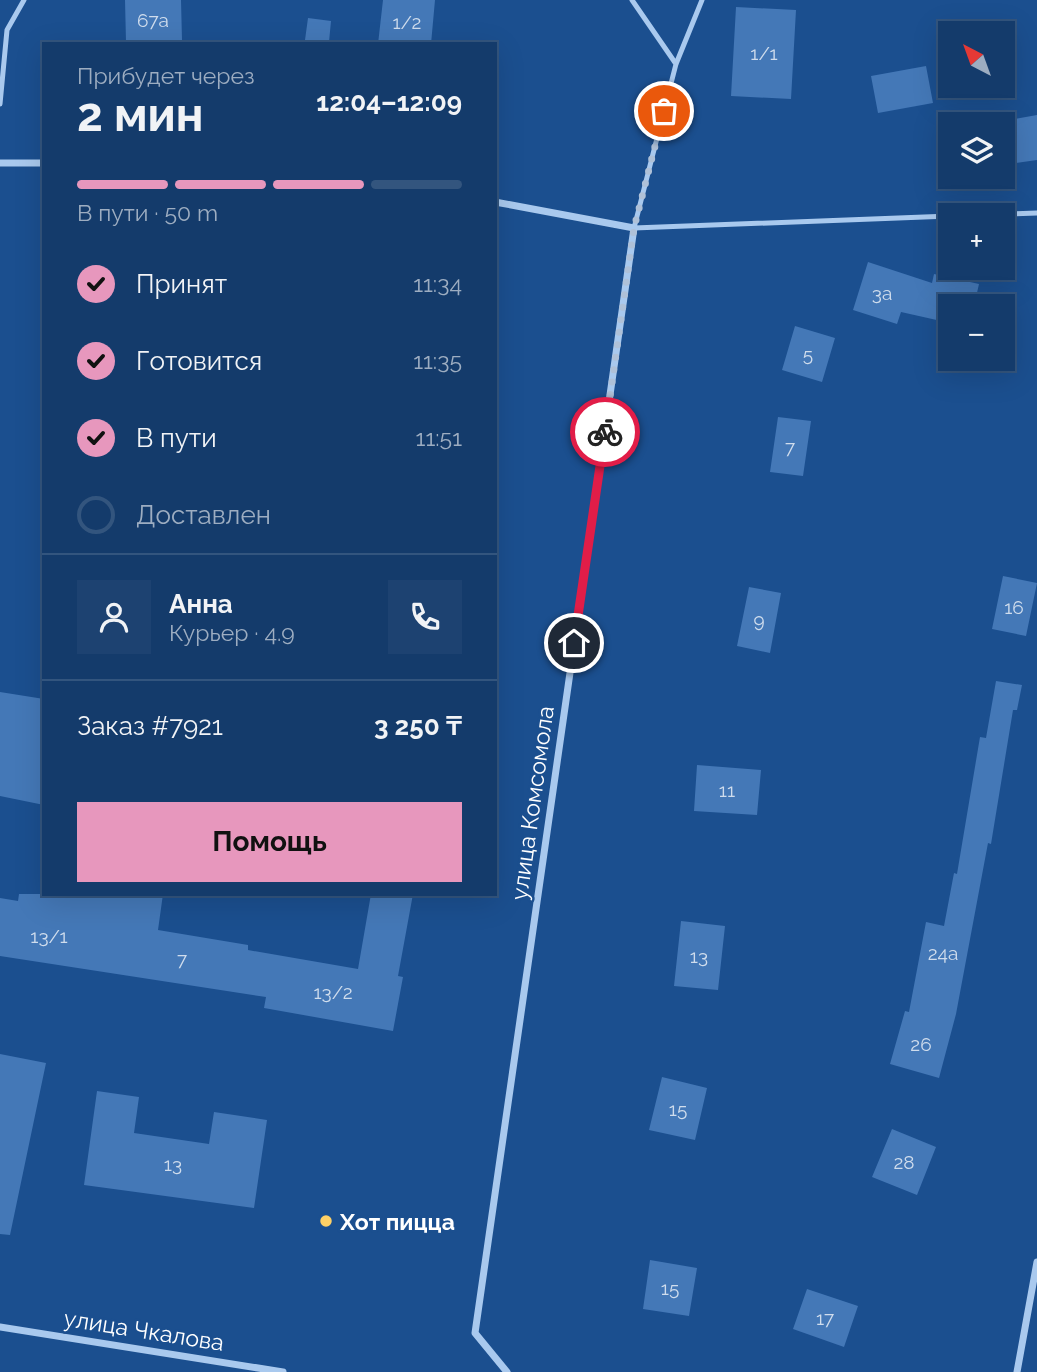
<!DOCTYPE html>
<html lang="ru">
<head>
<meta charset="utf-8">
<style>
	:root { --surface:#143b6b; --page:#1d4271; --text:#f1f3f6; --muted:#9dadc1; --line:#33557e; --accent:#e797bd }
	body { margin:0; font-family:Raleway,sans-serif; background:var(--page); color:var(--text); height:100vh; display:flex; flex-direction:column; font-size:26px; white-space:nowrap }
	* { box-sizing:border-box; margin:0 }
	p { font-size:23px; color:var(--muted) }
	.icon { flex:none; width:38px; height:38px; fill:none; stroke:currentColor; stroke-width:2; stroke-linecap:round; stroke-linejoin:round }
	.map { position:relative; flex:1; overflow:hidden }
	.panel { position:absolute; left:42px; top:42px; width:455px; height:854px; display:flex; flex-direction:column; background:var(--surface); border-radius:0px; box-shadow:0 7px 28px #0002,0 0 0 2px var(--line) }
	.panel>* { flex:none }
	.needle { width:46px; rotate:319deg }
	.buttons { position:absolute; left:938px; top:21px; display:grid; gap:14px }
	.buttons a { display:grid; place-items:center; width:77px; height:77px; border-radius:0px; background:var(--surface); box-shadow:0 7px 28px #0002,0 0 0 2px var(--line); font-size:35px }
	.pin { position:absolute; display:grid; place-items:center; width:60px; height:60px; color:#fff; margin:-30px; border:4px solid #fff; border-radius:50%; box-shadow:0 2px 7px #0007 }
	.courier { position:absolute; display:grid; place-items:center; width:70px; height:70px; margin:-35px; border:5px solid #e11d48; border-radius:50%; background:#fff; color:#222; box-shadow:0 2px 9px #0007 }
	.head em { font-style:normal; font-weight:700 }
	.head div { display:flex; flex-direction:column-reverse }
	.head { display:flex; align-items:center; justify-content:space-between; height:119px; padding:0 35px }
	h1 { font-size:46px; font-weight:700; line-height:52px }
	.bar { display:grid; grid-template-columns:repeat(4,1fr); gap:10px 7px; align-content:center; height:84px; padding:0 35px }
	.bar i { height:9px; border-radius:5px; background:var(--line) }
	.bar .current { background:var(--accent) }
	.bar p { grid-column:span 4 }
	.line { display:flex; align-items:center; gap:18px; padding:0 35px; border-top:2px solid var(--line) }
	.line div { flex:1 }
	.round { display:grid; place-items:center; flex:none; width:74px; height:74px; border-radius:0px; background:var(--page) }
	ol { padding:0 35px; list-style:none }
	li { display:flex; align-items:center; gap:21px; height:77px }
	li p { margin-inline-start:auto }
	li .icon { padding:7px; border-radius:50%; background:var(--accent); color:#111; stroke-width:4 }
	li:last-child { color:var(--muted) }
	li i { width:38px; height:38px; border:4px solid var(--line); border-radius:50% }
	.primary-button { display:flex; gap:14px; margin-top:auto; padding:14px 35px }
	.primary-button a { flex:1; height:80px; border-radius:0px; background:var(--accent); color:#111; font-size:28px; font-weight:700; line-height:80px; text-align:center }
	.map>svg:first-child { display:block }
	.building { fill:#4478b7 }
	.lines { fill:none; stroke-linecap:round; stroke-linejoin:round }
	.lane { stroke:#a9c9ee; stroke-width:5 }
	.street { stroke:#a9c9ee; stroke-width:7 }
	.done { stroke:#afc1d8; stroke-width:7; stroke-dasharray:0 12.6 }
	.route { stroke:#e11d48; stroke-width:9 }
	.poi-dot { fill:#ffd166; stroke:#1b4f8f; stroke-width:2.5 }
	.labels { text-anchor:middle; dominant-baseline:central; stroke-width:5; stroke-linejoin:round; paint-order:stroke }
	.number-label { font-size:19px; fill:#d0dded }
	.street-label { font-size:23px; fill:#fff; stroke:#1b4f8f }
	.poi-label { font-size:23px; font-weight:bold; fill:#fff; stroke:#1b4f8f; text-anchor:start }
</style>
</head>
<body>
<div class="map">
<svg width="1037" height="1372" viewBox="0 0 1037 1372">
	<rect width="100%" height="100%" fill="#1b4f8f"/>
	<!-- building -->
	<path class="building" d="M 125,0 L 181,0 L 182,40 L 126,42 Z
		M 383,0 L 435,0 L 431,44 L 378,44 Z
		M 736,7 L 796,10 L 791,99 L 731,96 Z
		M 308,18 L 331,21 L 329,42 L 305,40 Z
		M 926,66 L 933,103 L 878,113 L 871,76 Z
		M 1037,115 L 1037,160 L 1016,163 L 1009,120 Z
		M 868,262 L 932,283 L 934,274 L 979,284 L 974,306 L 950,306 L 950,323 L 901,312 L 897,324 L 853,310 Z
		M 795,326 L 835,338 L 822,382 L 782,370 Z
		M 778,417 L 811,421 L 803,476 L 770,472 Z
		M 1003,576 L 1037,583 L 1026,636 L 992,629 Z
		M 749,587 L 781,593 L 770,653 L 737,646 Z
		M 996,681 L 1022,685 L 1017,710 L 1013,710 L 991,844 L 988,843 L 956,1014 L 939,1078 L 890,1064 L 905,1011 L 909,1012 L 926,922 L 944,926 L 954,873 L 957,874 L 980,737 L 986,738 Z
		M 0,692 L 44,699 L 44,805 L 0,796 Z
		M 697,765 L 761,770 L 757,815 L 694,811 Z
		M 19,894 L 163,894 L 158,930 L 248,945 L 248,950 L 358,969 L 371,894 L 413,894 L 398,976 L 403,977 L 393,1031 L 264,1008 L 266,997 L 0,956 L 0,898 L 18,901 Z
		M 681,921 L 725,926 L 718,990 L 674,986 Z
		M 0,1054 L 46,1063 L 10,1235 L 0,1234 Z
		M 662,1077 L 707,1088 L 695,1140 L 649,1130 Z
		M 97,1091 L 139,1097 L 134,1133 L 209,1144 L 214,1112 L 267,1120 L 254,1208 L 84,1185 Z
		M 892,1129 L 936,1147 L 917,1195 L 872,1177 Z
		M 650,1260 L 697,1268 L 689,1316 L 643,1309 Z
		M 807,1289 L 858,1306 L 844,1347 L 793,1329 Z"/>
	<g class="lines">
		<!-- lane -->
		<path class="lane" d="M 632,0 L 676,64
			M 702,0 L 676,64 L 634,228 L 950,216
			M 0,104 L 7,30 L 24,0
			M 976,215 L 1037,213"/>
		<!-- street -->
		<path class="street" d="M 0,163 L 44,163
			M 495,202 L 634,228 L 475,1333 L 507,1372
			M 0,1327 L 283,1372
			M 1017,1372 L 1037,1262"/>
	</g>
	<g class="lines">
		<!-- done -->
		<path class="done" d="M 605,432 L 634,228 L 664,111"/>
		<!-- route -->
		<path class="route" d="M 574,643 L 605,432"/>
	</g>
	<!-- markers -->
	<circle class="poi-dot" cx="326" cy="1221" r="7"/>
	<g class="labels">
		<!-- number labels -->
		<g class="number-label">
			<text x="153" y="20">67а</text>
			<text x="407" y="22">1/2</text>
			<text x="764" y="53">1/1</text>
			<text x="882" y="293">3а</text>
			<text x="808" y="354">5</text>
			<text x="790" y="447">7</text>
			<text x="1014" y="607">16</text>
			<text x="759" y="620">9</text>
			<text x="727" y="790">11</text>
			<text x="49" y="936">13/1</text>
			<text x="943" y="953">24а</text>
			<text x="699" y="956">13</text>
			<text x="182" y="959">7</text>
			<text x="333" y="992">13/2</text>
			<text x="921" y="1044">26</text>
			<text x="678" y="1109">15</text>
			<text x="904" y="1162">28</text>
			<text x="173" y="1164">13</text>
			<text x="670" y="1288">15</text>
			<text x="825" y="1318">17</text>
		</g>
		<!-- street labels -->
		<g class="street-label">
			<text transform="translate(532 803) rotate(-82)">улица Комсомола</text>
			<text transform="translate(144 1330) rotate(9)">улица Чкалова</text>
		</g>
		<!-- poi labels -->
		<g class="poi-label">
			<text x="340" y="1221">Хот пицца</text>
		</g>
	</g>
</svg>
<div class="buttons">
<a><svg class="needle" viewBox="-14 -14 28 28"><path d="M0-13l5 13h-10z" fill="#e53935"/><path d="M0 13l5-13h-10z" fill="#9dadc1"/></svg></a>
<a><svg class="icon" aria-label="layers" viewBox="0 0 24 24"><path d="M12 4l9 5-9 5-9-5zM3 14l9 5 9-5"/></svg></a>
<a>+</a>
<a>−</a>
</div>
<div class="pin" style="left:664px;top:111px;background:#ea580c"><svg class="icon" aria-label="bag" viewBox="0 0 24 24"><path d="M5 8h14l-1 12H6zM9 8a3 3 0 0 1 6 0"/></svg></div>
<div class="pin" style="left:574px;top:643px;background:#1f2937"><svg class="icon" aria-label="home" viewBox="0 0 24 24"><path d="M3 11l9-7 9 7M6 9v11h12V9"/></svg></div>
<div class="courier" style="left:605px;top:432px"><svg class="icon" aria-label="bike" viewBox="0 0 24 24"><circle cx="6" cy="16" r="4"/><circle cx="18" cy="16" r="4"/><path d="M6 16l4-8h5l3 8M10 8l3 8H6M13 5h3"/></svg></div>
<section class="panel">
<div class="head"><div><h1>2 мин</h1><p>Прибудет через</p></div><em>12:04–12:09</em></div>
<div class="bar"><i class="current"></i><i class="current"></i><i class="current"></i><i></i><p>В пути · 50 m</p></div>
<ol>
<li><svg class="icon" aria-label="check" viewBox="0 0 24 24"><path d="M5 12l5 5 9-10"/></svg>Принят<p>11:34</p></li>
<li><svg class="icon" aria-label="check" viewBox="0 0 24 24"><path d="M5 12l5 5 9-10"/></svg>Готовится<p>11:35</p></li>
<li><svg class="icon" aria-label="check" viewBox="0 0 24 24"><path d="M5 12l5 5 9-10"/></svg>В пути<p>11:51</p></li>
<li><i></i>Доставлен</li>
</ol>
<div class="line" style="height:126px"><a class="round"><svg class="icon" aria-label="person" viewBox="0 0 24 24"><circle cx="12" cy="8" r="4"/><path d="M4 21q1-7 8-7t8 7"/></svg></a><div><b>Анна</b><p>Курьер · 4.9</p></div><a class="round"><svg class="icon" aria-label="phone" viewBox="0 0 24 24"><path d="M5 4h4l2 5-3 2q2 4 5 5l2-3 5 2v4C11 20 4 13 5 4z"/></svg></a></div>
<div class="line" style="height:91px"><div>Заказ #7921</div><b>3 250 ₸</b></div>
<div class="primary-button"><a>Помощь</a></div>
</section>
</div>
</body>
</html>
